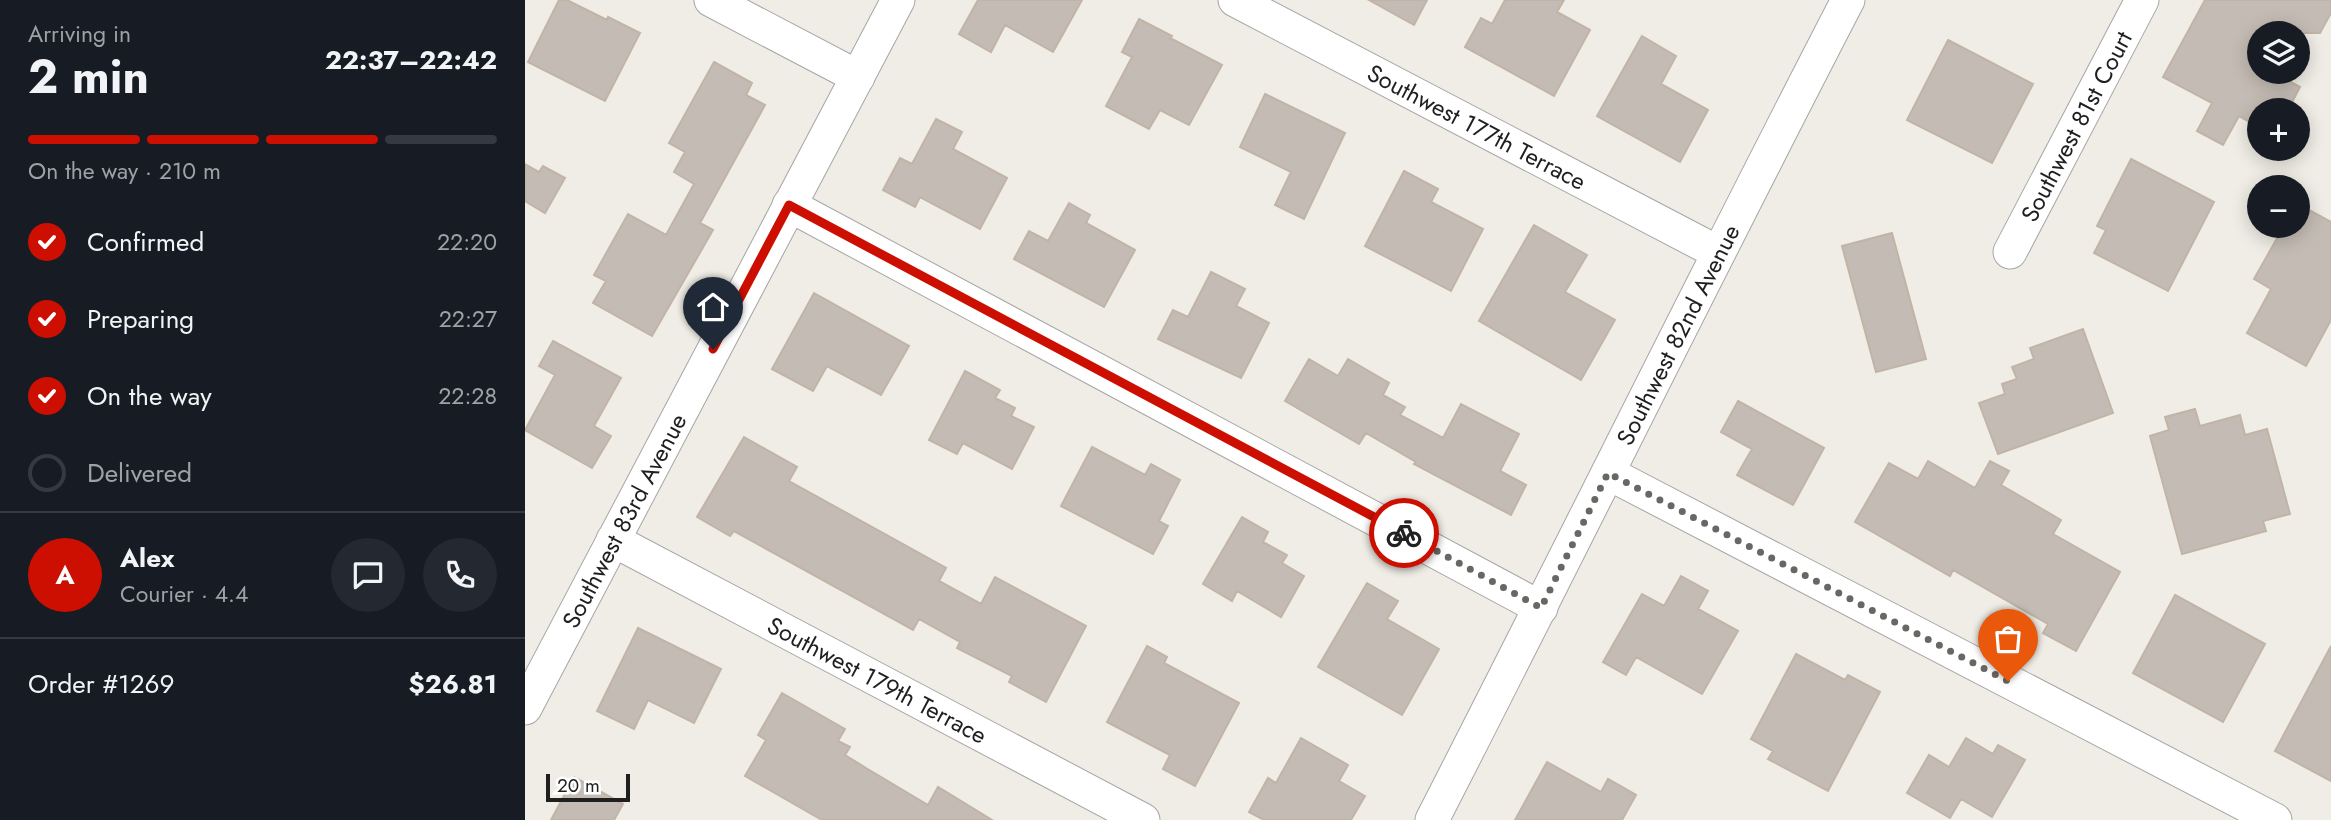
<!DOCTYPE html>
<html lang="en">
<head>
<meta charset="utf-8">
<style>
	:root { --surface:#171b24; --page:#242831; --text:#f1f3f6; --muted:#9ea1a6; --line:#363941; --accent:#cd0f01 }
	body { margin:0; font-family:Jost,sans-serif; background:var(--page); color:var(--text); height:100vh; display:flex; flex-direction:column; font-size:26px; white-space:nowrap }
	* { box-sizing:border-box; margin:0 }
	p { font-size:23px; color:var(--muted) }
	.icon { flex:none; width:38px; height:38px; fill:none; stroke:currentColor; stroke-width:2; stroke-linecap:round; stroke-linejoin:round }
	.map { position:relative; flex:1; overflow:hidden }
	.sheet { display:flex; flex-direction:column; background:var(--surface); width:525px }
	.sheet>* { flex:none }
	.controls { position:absolute; left:1722px; top:21px; display:grid; gap:14px }
	.controls a { display:grid; place-items:center; width:63px; height:63px; border-radius:50%; background:var(--surface); box-shadow:0 4px 18px #0003; font-size:35px }
	.scale { position:absolute; left:21px; bottom:18px; width:84px; box-sizing:border-box; padding-left:7px; border:4px solid #1f1f1f; border-top:0; font-size:19px; line-height:24px; white-space:nowrap; color:#1f1f1f; -webkit-text-stroke:5px #fff; paint-order:stroke }
	.pin { position:absolute; display:grid; place-items:center; width:60px; height:60px; color:#fff; margin:-72px -30px; border-radius:50% 50% 50% 0; rotate:-45deg; box-shadow:0 0 7px #0007 }
	.pin .icon { rotate:45deg }
	.courier { position:absolute; display:grid; place-items:center; width:70px; height:70px; margin:-35px; border:5px solid #cd0f01; border-radius:50%; background:#fff; color:#222; box-shadow:0 2px 9px #0007 }
	.head em { font-style:normal; font-weight:700 }
	.head div { display:flex; flex-direction:column-reverse }
	.head { display:flex; align-items:center; justify-content:space-between; height:119px; padding:0 28px }
	h1 { font-size:46px; font-weight:700; line-height:52px }
	.bar { display:grid; grid-template-columns:repeat(4,1fr); gap:10px 7px; align-content:center; height:84px; padding:0 28px }
	.bar i { height:9px; border-radius:5px; background:var(--line) }
	.bar .current { background:var(--accent) }
	.bar p { grid-column:span 4 }
	.line { display:flex; align-items:center; gap:18px; padding:0 28px; border-top:2px solid var(--line) }
	.line div { flex:1 }
	.round { display:grid; place-items:center; flex:none; width:74px; height:74px; border-radius:37px; background:var(--page) }
	ol { padding:0 28px; list-style:none }
	li { display:flex; align-items:center; gap:21px; height:77px }
	li p { margin-inline-start:auto }
	li .icon { padding:7px; border-radius:50%; background:var(--accent); color:#fff; stroke-width:4 }
	li:last-child { color:var(--muted) }
	li i { width:38px; height:38px; border:4px solid var(--line); border-radius:50% }
	main { display:flex; flex:1; min-height:0 }
	.map>svg:first-child { display:block }
	.building { fill:#c4bcb4; stroke:#c1b4a7; stroke-width:2 }
	.lines { fill:none; stroke-linecap:round; stroke-linejoin:round }
	.street-casing { stroke:#a6a6a6; stroke-width:35 }
	.street { stroke:#fff; stroke-width:33 }
	.done { stroke:#686764; stroke-width:7; stroke-dasharray:0 12.6 }
	.route { stroke:#cd0f01; stroke-width:9 }
	.labels { text-anchor:middle; dominant-baseline:central; stroke-width:6; stroke-linejoin:round; paint-order:stroke }
	.street-label { font-size:24px; fill:#1f1f1f; stroke:#fff }
</style>
</head>
<body>
<main>
<section class="sheet">
<div class="head"><div><h1>2 min</h1><p>Arriving in</p></div><em>22:37–22:42</em></div>
<div class="bar"><i class="current"></i><i class="current"></i><i class="current"></i><i></i><p>On the way · 210 m</p></div>
<ol>
<li><svg class="icon" aria-label="check" viewBox="0 0 24 24"><path d="M5 12l5 5 9-10"/></svg>Confirmed<p>22:20</p></li>
<li><svg class="icon" aria-label="check" viewBox="0 0 24 24"><path d="M5 12l5 5 9-10"/></svg>Preparing<p>22:27</p></li>
<li><svg class="icon" aria-label="check" viewBox="0 0 24 24"><path d="M5 12l5 5 9-10"/></svg>On the way<p>22:28</p></li>
<li><i></i>Delivered</li>
</ol>
<div class="line" style="height:126px"><b class="round" style="background:var(--accent);color:#fff">A</b><div><b>Alex</b><p>Courier · 4.4</p></div><a class="round"><svg class="icon" aria-label="chat" viewBox="0 0 24 24"><path d="M4 5h16v11H9l-5 4z"/></svg></a><a class="round"><svg class="icon" aria-label="phone" viewBox="0 0 24 24"><path d="M5 4h4l2 5-3 2q2 4 5 5l2-3 5 2v4C11 20 4 13 5 4z"/></svg></a></div>
<div class="line" style="height:91px"><div>Order #1269</div><b>$26.81</b></div>
</section>
<div class="map">
<svg width="1806" height="820" viewBox="0 0 1806 820">
	<rect width="100%" height="100%" fill="#efede5"/>
	<!-- building -->
	<path class="building" d="M 34,0 L 42,0 L 82,20 L 83,17 L 115,33 L 80,101 L 3,62 Z
		M 453,0 L 557,0 L 528,52 L 480,25 L 466,52 L 434,34 Z
		M 844,0 L 902,0 L 889,25 Z
		M 980,0 L 1039,0 L 1032,12 L 1065,30 L 1029,96 L 940,47 L 956,18 L 967,24 Z
		M 1680,0 L 1806,0 L 1806,13 L 1795,33 L 1734,33 L 1734,72 L 1752,72 L 1751,74 L 1775,87 L 1763,110 L 1734,110 L 1734,127 L 1714,116 L 1698,145 L 1672,131 L 1687,103 L 1638,77 Z
		M 614,19 L 647,36 L 645,38 L 697,65 L 664,125 L 635,110 L 624,129 L 581,106 L 607,57 L 597,52 Z
		M 1117,36 L 1151,56 L 1136,84 L 1183,110 L 1155,162 L 1072,116 Z
		M 1423,40 L 1508,84 L 1467,163 L 1382,120 Z
		M 189,62 L 227,83 L 221,95 L 240,105 L 175,223 L 188,230 L 127,336 L 68,303 L 81,281 L 69,275 L 103,214 L 141,235 L 169,184 L 149,172 L 160,152 L 144,143 Z
		M 740,94 L 820,133 L 779,219 L 750,205 L 766,172 L 715,147 Z
		M 411,119 L 437,132 L 428,149 L 482,178 L 455,229 L 395,197 L 390,207 L 358,190 L 375,158 L 387,164 Z
		M 1606,159 L 1689,202 L 1643,291 L 1569,253 L 1581,230 L 1572,226 Z
		M 0,164 L 14,172 L 18,166 L 40,178 L 20,213 L 0,201 Z
		M 879,171 L 913,189 L 906,202 L 958,229 L 926,291 L 840,246 Z
		M 544,203 L 565,215 L 561,223 L 610,250 L 579,307 L 489,259 L 504,231 L 523,241 Z
		M 1773,204 L 1806,222 L 1806,320 L 1781,366 L 1722,333 L 1746,289 L 1729,279 L 1759,226 L 1773,226 Z
		M 1009,225 L 1062,255 L 1040,292 L 1090,320 L 1056,380 L 954,321 Z
		M 1367,233 L 1401,359 L 1351,372 L 1317,246 Z
		M 686,272 L 720,289 L 711,306 L 744,323 L 716,378 L 633,339 L 648,310 L 663,317 Z
		M 289,293 L 384,346 L 356,395 L 302,366 L 288,391 L 247,369 Z
		M 1558,329 L 1588,413 L 1473,454 L 1454,403 L 1480,394 L 1477,384 L 1492,379 L 1487,367 L 1509,359 L 1505,348 Z
		M 28,341 L 96,378 L 69,426 L 86,436 L 67,468 L 0,430 L 30,375 L 14,366 Z
		M 784,359 L 813,376 L 823,359 L 864,383 L 858,395 L 880,407 L 875,415 L 918,438 L 936,404 L 994,434 L 975,471 L 1001,485 L 986,515 L 889,464 L 891,462 L 841,433 L 834,444 L 760,401 Z
		M 440,371 L 475,390 L 470,398 L 490,408 L 486,416 L 509,427 L 487,469 L 438,443 L 432,454 L 404,440 Z
		M 1213,401 L 1299,448 L 1268,505 L 1212,475 L 1227,449 L 1196,432 Z
		M 1670,409 L 1675,426 L 1715,415 L 1720,435 L 1742,429 L 1765,514 L 1738,521 L 1741,531 L 1657,554 L 1625,436 L 1644,430 L 1640,417 Z
		M 219,437 L 272,467 L 264,481 L 421,568 L 414,581 L 456,604 L 470,577 L 561,626 L 521,702 L 484,682 L 487,676 L 432,648 L 435,642 L 394,619 L 388,630 L 209,531 L 205,536 L 172,517 Z
		M 567,447 L 620,475 L 626,464 L 655,480 L 634,521 L 643,526 L 628,554 L 536,506 Z
		M 1403,461 L 1450,488 L 1465,461 L 1484,471 L 1476,485 L 1536,520 L 1528,534 L 1595,572 L 1551,651 L 1518,633 L 1523,624 L 1428,570 L 1425,576 L 1330,522 L 1364,463 L 1393,479 Z
		M 717,517 L 743,532 L 738,542 L 762,555 L 757,563 L 779,576 L 756,617 L 712,591 L 707,601 L 678,584 Z
		M 1156,576 L 1183,591 L 1173,609 L 1213,631 L 1177,694 L 1111,657 L 1101,675 L 1078,662 L 1117,594 L 1139,606 Z
		M 842,583 L 873,601 L 862,619 L 914,649 L 877,715 L 793,667 Z
		M 1650,595 L 1740,644 L 1698,722 L 1608,673 Z
		M 113,628 L 196,669 L 169,723 L 123,700 L 109,729 L 72,711 Z
		M 622,646 L 642,657 L 639,663 L 714,703 L 670,786 L 638,769 L 645,755 L 582,722 Z
		M 1806,646 L 1806,781 L 1750,751 Z
		M 1271,654 L 1320,680 L 1323,675 L 1355,692 L 1303,791 L 1243,759 L 1248,751 L 1226,739 Z
		M 257,693 L 320,729 L 313,741 L 325,747 L 320,755 L 341,768 L 403,805 L 413,787 L 467,820 L 297,820 L 220,776 L 241,740 L 233,735 Z
		M 776,738 L 823,765 L 814,781 L 840,796 L 826,820 L 739,820 L 724,812 L 743,778 L 751,783 Z
		M 1441,738 L 1468,754 L 1473,745 L 1500,760 L 1467,817 L 1436,799 L 1425,818 L 1382,793 L 1404,755 L 1424,767 Z
		M 1022,762 L 1076,792 L 1083,779 L 1111,795 L 1097,820 L 990,820 Z
		M 49,777 L 98,804 L 89,820 L 26,820 Z"/>
	<g class="lines">
		<defs>
			<g id="street">
				<path d="M 186,0 L 333,77"/>
				<path id="s1" d="M 710,0 L 1192,252"/>
				<path d="M 264,205 L 1016,608"/>
				<path id="s2" d="M 1485,252 L 1617,0"/>
				<path d="M 1083,473 L 1750,820"/>
				<path id="s3" d="M 88,540 L 618,820"/>
				<path id="s4" d="M 0,708 L 373,0"/>
				<path id="s5" d="M 907,820 C 1047,547 1182,272 1323,0"/>
			</g>
		</defs>
		<!-- street casing -->
		<use href="#street" class="street-casing"/>
		<!-- street -->
		<use href="#street" class="street"/>
	</g>
	<g class="lines">
		<!-- done -->
		<path class="done" d="M 879,533 L 1016,608 L 1083,473 L 1483,681"/>
		<!-- route -->
		<path class="route" d="M 188,349 L 264,205 L 879,533"/>
	</g>
	<g class="labels">
		<!-- street labels -->
		<g class="street-label">
			<text stroke="none"><textPath href="#s1" startOffset="273">Southwest 177th Terrace</textPath></text>
			<text stroke="none"><textPath href="#s2" startOffset="142">Southwest 81st Court</textPath></text>
			<text stroke="none"><textPath href="#s5" startOffset="544">Southwest 82nd Avenue</textPath></text>
			<text stroke="none"><textPath href="#s4" startOffset="212">Southwest 83rd Avenue</textPath></text>
			<text stroke="none"><textPath href="#s3" startOffset="299">Southwest 179th Terrace</textPath></text>
		</g>
	</g>
</svg>
<div class="controls">
<a><svg class="icon" aria-label="layers" viewBox="0 0 24 24"><path d="M12 4l9 5-9 5-9-5zM3 14l9 5 9-5"/></svg></a>
<a>+</a>
<a>−</a>
</div>
<div class="scale">20 m</div>
<div class="pin" style="left:1483px;top:681px;background:#ea580c"><svg class="icon" aria-label="bag" viewBox="0 0 24 24"><path d="M5 8h14l-1 12H6zM9 8a3 3 0 0 1 6 0"/></svg></div>
<div class="pin" style="left:188px;top:349px;background:#1f2937"><svg class="icon" aria-label="home" viewBox="0 0 24 24"><path d="M3 11l9-7 9 7M6 9v11h12V9"/></svg></div>
<div class="courier" style="left:879px;top:533px"><svg class="icon" aria-label="bike" viewBox="0 0 24 24"><circle cx="6" cy="16" r="4"/><circle cx="18" cy="16" r="4"/><path d="M6 16l4-8h5l3 8M10 8l3 8H6M13 5h3"/></svg></div>
</div>
</main>
</body>
</html>
